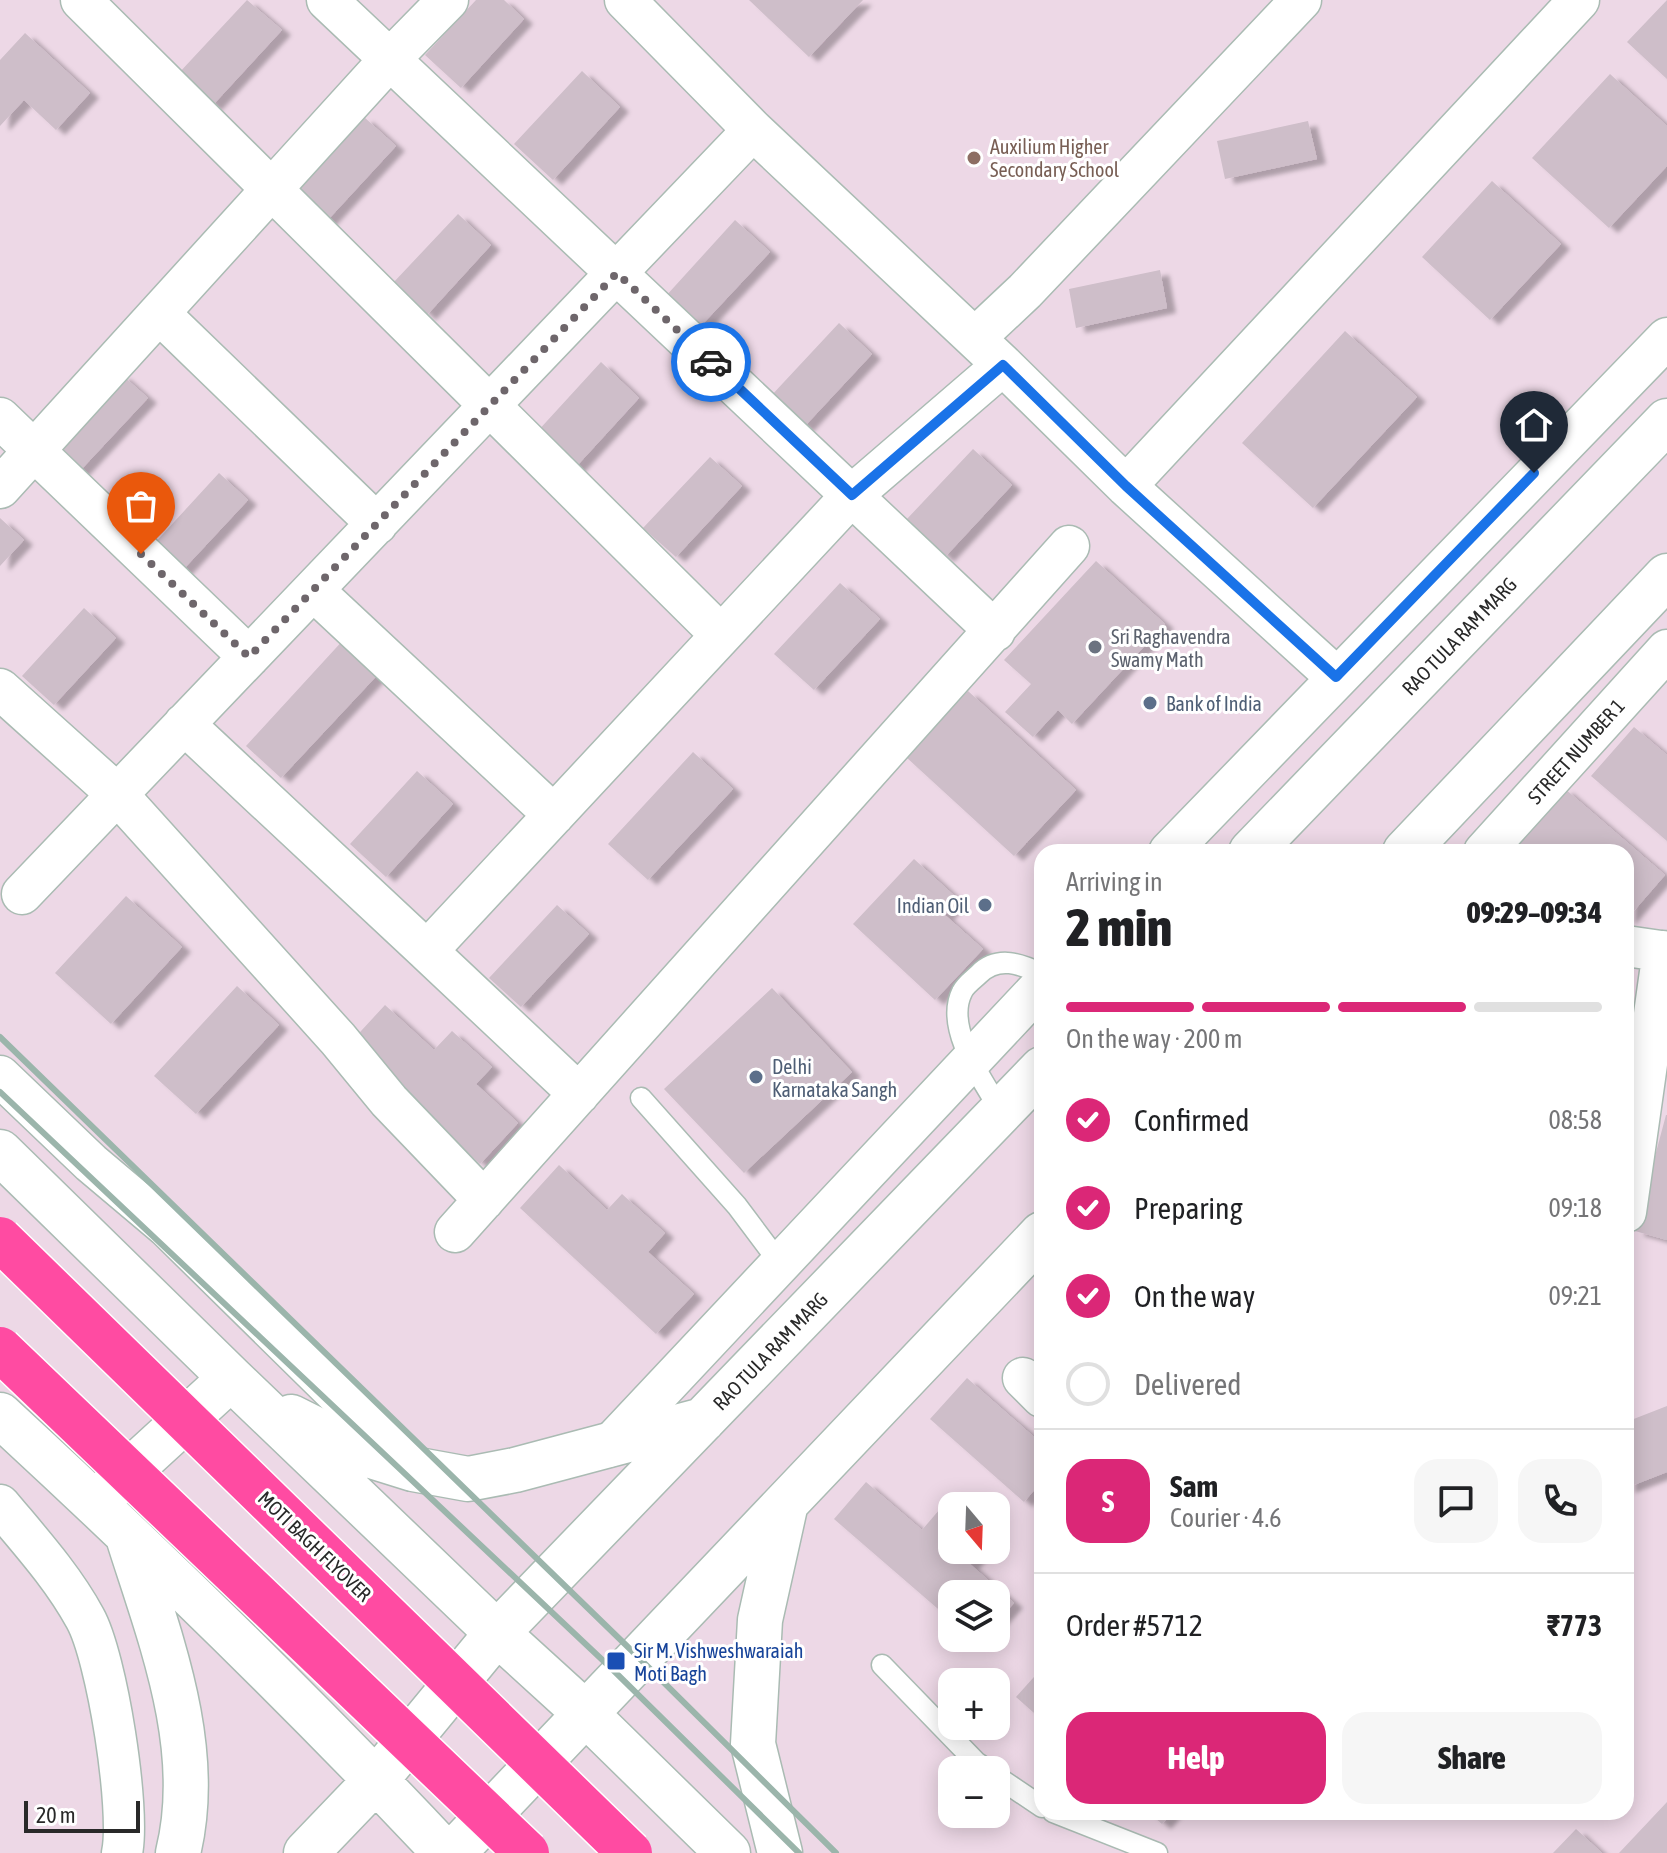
<!DOCTYPE html>
<html lang="en">
<head>
<meta charset="utf-8">
<style>
	:root { --surface:#fff; --page:#f6f6f6; --text:#202124; --muted:#757577; --line:#e0e0e0; --accent:#db2777 }
	body { margin:0; font-family:"Asap Condensed",sans-serif; background:var(--page); color:var(--text); height:100vh; display:flex; flex-direction:column; font-size:30px; white-space:nowrap }
	* { box-sizing:border-box; margin:0 }
	p { font-size:26px; color:var(--muted) }
	.icon { flex:none; width:44px; height:44px; fill:none; stroke:currentColor; stroke-width:2; stroke-linecap:round; stroke-linejoin:round }
	.map { position:relative; flex:1; overflow:hidden }
	.drawer { position:absolute; left:1034px; top:844px; width:600px; height:976px; display:flex; flex-direction:column; background:var(--surface); border-radius:24px; box-shadow:0 4px 20px #0003 }
	.drawer>* { flex:none }
	.needle { width:52px; rotate:161deg }
	.fabs { position:absolute; left:938px; top:1492px; display:grid; gap:16px }
	.fabs a { display:grid; place-items:center; width:72px; height:72px; border-radius:16px; background:var(--surface); box-shadow:0 4px 20px #0003; font-size:40px }
	.scale { position:absolute; left:24px; bottom:20px; width:116px; box-sizing:border-box; padding-left:8px; border:4px solid #292929; border-top:0; font-size:22px; line-height:28px; white-space:nowrap; color:#292929; -webkit-text-stroke:6px #fff; paint-order:stroke }
	.pin { position:absolute; display:grid; place-items:center; width:68px; height:68px; color:#fff; margin:-82px -34px; border-radius:50% 50% 50% 0; rotate:-45deg; box-shadow:0 0 8px #0007 }
	.pin .icon { rotate:45deg }
	.courier { position:absolute; display:grid; place-items:center; width:80px; height:80px; margin:-40px; border:6px solid #1a73e8; border-radius:50%; background:#fff; color:#222; box-shadow:0 2px 10px #0007 }
	.head em { font-style:normal; font-weight:800 }
	.head div { display:flex; flex-direction:column-reverse }
	.head { display:flex; align-items:center; justify-content:space-between; height:136px; padding:0 32px }
	h1 { font-size:52px; font-weight:800; line-height:60px }
	.bar { display:grid; grid-template-columns:repeat(4,1fr); gap:12px 8px; align-content:center; height:96px; padding:0 32px }
	.bar i { height:10px; border-radius:6px; background:var(--line) }
	.bar .active { background:var(--accent) }
	.bar p { grid-column:span 4 }
	.line { display:flex; align-items:center; gap:20px; padding:0 32px; border-top:2px solid var(--line) }
	.line div { flex:1 }
	.round { display:grid; place-items:center; flex:none; width:84px; height:84px; border-radius:24px; background:var(--page) }
	ol { padding:0 32px; list-style:none }
	li { display:flex; align-items:center; gap:24px; height:88px }
	li p { margin-inline-start:auto }
	li .icon { padding:8px; border-radius:50%; background:var(--accent); color:#fff; stroke-width:4 }
	li:last-child { color:var(--muted) }
	li i { width:44px; height:44px; border:4px solid var(--line); border-radius:50% }
	.primary-button { display:flex; gap:16px; margin-top:auto; padding:16px 32px }
	.primary-button a { flex:1; height:92px; border-radius:24px; background:var(--accent); color:#fff; font-size:32px; font-weight:800; line-height:92px; text-align:center }
	.primary-button a+a { background:var(--page); color:var(--text) }
	.map>svg:first-child { display:block }
	.building { fill:#cebec9; filter:url(#shadow) }
	.lines { fill:none; stroke-linecap:round; stroke-linejoin:round }
	.lane-casing { stroke:#aabbb3; stroke-width:23 }
	.street-casing { stroke:#aabbb3; stroke-width:43 }
	.secondary-casing { stroke:#aabbb3; stroke-width:47 }
	.lane { stroke:#fff; stroke-width:20 }
	.street { stroke:#fff; stroke-width:40 }
	.secondary { stroke:#fff; stroke-width:44 }
	.rail { stroke:#9bb5ab; stroke-width:6 }
	.primary-bridge-casing { stroke:#fff; stroke-width:47; stroke-linecap:butt }
	.primary-bridge { stroke:#ff4ba2; stroke-width:44 }
	.done { stroke:#6e666b; stroke-width:8; stroke-dasharray:0 14.4 }
	.route { stroke:#1a73e8; stroke-width:10 }
	.education-dot { fill:#8d6e63; stroke:#fff; stroke-width:3 }
	.worship-dot { fill:#6b7280; stroke:#fff; stroke-width:3 }
	.service-dot { fill:#5c6f8a; stroke:#fff; stroke-width:3 }
	.transit-dot { fill:#1a4fb4; stroke:#fff; stroke-width:3 }
	.labels { text-anchor:middle; dominant-baseline:central; stroke-width:6; stroke-linejoin:round; paint-order:stroke }
	.education-label { font-size:20px; fill:#785e54; stroke:#fff; text-anchor:start }
	.worship-label { font-size:20px; fill:#5b616d; stroke:#fff; text-anchor:start }
	.street-label { font-size:20px; fill:#292929; stroke:#fff }
	.service-label { font-size:20px; fill:#4e5e75; stroke:#fff; text-anchor:start }
	.transit-label { font-size:20px; fill:#164399; stroke:#fff; text-anchor:start }
</style>
</head>
<body>
<div class="map">
<svg width="1667" height="1853" viewBox="0 0 1667 1853">
	<defs>
		<filter id="shadow"><feDropShadow dx="9" dy="5" stdDeviation="2" flood-color="#0004"/></filter>
	</defs>
	<rect width="100%" height="100%" fill="#edd8e6"/>
	<!-- building -->
	<path class="building" d="M 247,0 L 282,30 L 212,106 L 178,74 Z
		M 476,0 L 504,0 L 524,19 L 461,88 L 425,55 Z
		M 749,0 L 863,0 L 809,57 Z
		M 1667,0 L 1667,79 L 1627,42 Z
		M 25,33 L 90,93 L 56,130 L 24,100 L 0,126 L 0,60 Z
		M 582,71 L 620,107 L 553,180 L 514,144 Z
		M 1610,74 L 1667,126 L 1667,166 L 1609,228 L 1532,158 Z
		M 364,117 L 396,146 L 325,223 L 294,193 Z
		M 1308,121 L 1317,159 L 1225,179 L 1217,141 Z
		M 1492,181 L 1561,244 L 1490,320 L 1422,257 Z
		M 458,214 L 491,245 L 427,315 L 393,283 Z
		M 735,220 L 770,252 L 699,328 L 665,297 Z
		M 1160,270 L 1167,308 L 1076,328 L 1069,289 Z
		M 839,323 L 872,354 L 804,427 L 770,397 Z
		M 1345,331 L 1417,397 L 1313,508 L 1242,443 Z
		M 601,362 L 639,398 L 574,469 L 536,433 Z
		M 121,374 L 148,398 L 77,474 L 51,450 Z
		M 973,449 L 1012,485 L 945,557 L 906,520 Z
		M 710,457 L 742,486 L 676,557 L 643,528 Z
		M 219,473 L 248,500 L 180,573 L 152,546 Z
		M 0,518 L 24,540 L 0,566 Z
		M 1096,561 L 1165,624 L 1072,724 L 1058,710 L 1033,737 L 1005,712 L 1031,684 L 1004,660 Z
		M 840,583 L 880,619 L 814,690 L 774,654 Z
		M 84,608 L 116,638 L 54,705 L 22,676 Z
		M 346,637 L 382,670 L 281,778 L 246,746 Z
		M 968,691 L 1076,790 L 1014,856 L 906,757 Z
		M 1634,727 L 1667,755 L 1667,841 L 1591,776 Z
		M 693,752 L 733,789 L 648,880 L 608,844 Z
		M 417,771 L 453,804 L 386,877 L 350,844 Z
		M 1564,788 L 1665,875 L 1626,920 L 1626,852 L 1507,852 Z
		M 914,859 L 959,900 L 945,915 L 983,949 L 935,1000 L 853,924 Z
		M 126,896 L 182,947 L 111,1024 L 55,973 Z
		M 557,905 L 589,934 L 521,1007 L 489,978 Z
		M 237,986 L 279,1025 L 196,1114 L 154,1076 Z
		M 772,988 L 852,1072 L 744,1173 L 664,1089 Z
		M 385,1005 L 434,1050 L 452,1031 L 492,1067 L 476,1084 L 518,1123 L 480,1164 L 349,1044 Z
		M 1666,1115 L 1667,1115 L 1667,1240 L 1635,1231 Z
		M 559,1165 L 607,1210 L 622,1194 L 665,1233 L 648,1252 L 694,1294 L 656,1334 L 520,1208 Z
		M 967,1378 L 1042,1444 L 1042,1481 L 1024,1502 L 930,1419 Z
		M 1667,1406 L 1667,1472 L 1626,1488 L 1626,1422 Z
		M 866,1482 L 922,1530 L 940,1509 L 952,1519 L 952,1550 L 983,1550 L 970,1564 L 1014,1603 L 996,1623 L 996,1594 L 952,1594 L 952,1621 L 834,1519 Z
		M 1042,1668 L 1042,1720 L 1016,1697 Z
		M 1667,1802 L 1667,1853 L 1619,1853 Z
		M 1148,1812 L 1173,1812 L 1162,1824 Z
		M 1576,1829 L 1602,1853 L 1553,1853 Z"/>
	<g class="lines">
		<defs>
			<path id="lane" d="M 641,1098 L 737,1206 L 779,1262
				M 1001,1111 C 983,1081 944,1028 962,992 C 965,985 974,979 979,974 C 998,955 1021,964 1042,974
				M 882,1665 L 976,1762 L 988,1770
				M 996,1776 L 1042,1807
				M 1053,1812 L 1157,1853"/>
			<path id="street" d="M 81,0 L 721,635
				M 327,0 L 995,631
				M 625,0 L 753,130 L 1003,365 L 1126,486 L 1336,677
				M 160,314 L 377,524
				M 975,338 L 1025,291 L 1301,0
				M 0,418 L 249,657
				M 1126,486 L 1579,0
				M 0,488 L 390,59 L 448,0
				M 313,590 L 554,815
				M 0,689 L 117,794 L 338,1039 L 389,1101 L 484,1200
				M 184,724 L 427,951
				M 1169,852 L 1667,338
				M 1484,852 L 1667,650
				M 22,894 L 753,130
				M 1626,946 L 1667,952
				M 0,1076 L 91,1163 L 167,1227 L 413,1469
				M 579,1094 L 427,951 L 852,495 L 1003,365
				M 1626,1212 L 1663,951
				M 455,1232 L 1069,546
				M 1023,1378 L 1042,1397
				M 608,1447 L 1042,985
				M 0,1505 C 30,1541 62,1576 85,1618 C 107,1657 131,1810 122,1853"/>
			<path id="secondary" d="M 1251,852 L 1667,421
				M 1405,852 L 1667,576
				M 0,1152 L 231,1378 L 497,1633 L 586,1714 L 728,1853
				M 0,1415 C 153,1556 303,1702 445,1853
				M 291,1417 L 365,1454 L 413,1469 L 468,1479 L 515,1470 L 703,1420
				M 100,1498 L 231,1378
				M 129,1540 C 160,1638 204,1748 178,1853
				M 306,1853 L 376,1780 L 497,1633 L 1042,1069
				M 453,1853 L 1042,1234
				M 780,1853 L 753,1744 L 760,1620 L 786,1503"/>
		</defs>
		<!-- lane casing -->
		<use href="#lane" class="lane-casing"/>
		<!-- street casing -->
		<use href="#street" class="street-casing"/>
		<!-- secondary casing -->
		<use href="#secondary" class="secondary-casing"/>
		<!-- lane -->
		<use href="#lane" class="lane"/>
		<!-- street -->
		<use href="#street" class="street"/>
		<!-- secondary -->
		<use href="#secondary" class="secondary"/>
		<!-- rail -->
		<path class="rail" d="M 0,1037 L 631,1650 L 836,1853
			M 0,1092 L 612,1669 L 799,1853"/>
		<defs>
			<path id="primary-bridge" d="M 0,1239 L 630,1853
				M 0,1349 L 527,1853"/>
		</defs>
		<!-- primary-bridge casing -->
		<use href="#primary-bridge" class="primary-bridge-casing"/>
		<!-- primary-bridge -->
		<use href="#primary-bridge" class="primary-bridge"/>
	</g>
	<g class="lines">
		<!-- done -->
		<path class="done" d="M 141,554 L 249,657 L 617,273 L 711,362"/>
		<!-- route -->
		<path class="route" d="M 711,362 L 852,495 L 1003,365 L 1126,486 L 1336,677 L 1534,473"/>
	</g>
	<!-- markers -->
	<circle class="education-dot" cx="974" cy="158" r="8"/>
	<circle class="worship-dot" cx="1095" cy="647" r="8"/>
	<g class="service-dot">
		<circle cx="1150" cy="703" r="8"/>
		<circle cx="985" cy="905" r="8"/>
		<circle cx="756" cy="1077" r="8"/>
	</g>
	<rect class="transit-dot" x="606" y="1651" width="20" height="20" rx="4"/>
	<g class="labels">
		<!-- education labels -->
		<g class="education-label">
			<text x="990" y="146">Auxilium Higher<tspan x="990" dy="23">Secondary School</tspan></text>
		</g>
		<!-- worship labels -->
		<g class="worship-label">
			<text x="1111" y="636">Sri Raghavendra<tspan x="1111" dy="23">Swamy Math</tspan></text>
		</g>
		<!-- street labels -->
		<g class="street-label">
			<text transform="translate(1459 636) rotate(-46)">RAO TULA RAM MARG</text>
			<text transform="translate(1576 751) rotate(-48)">STREET NUMBER 1</text>
			<text transform="translate(770 1351) rotate(-46)">RAO TULA RAM MARG</text>
			<text transform="translate(315 1546) rotate(44)">MOTI BAGH FLYOVER</text>
		</g>
		<!-- service labels -->
		<g class="service-label">
			<text x="1166" y="703">Bank of India</text>
			<text x="969" y="905" text-anchor="end">Indian Oil</text>
			<text x="772" y="1066">Delhi<tspan x="772" dy="23">Karnataka Sangh</tspan></text>
		</g>
		<!-- transit labels -->
		<g class="transit-label">
			<text x="634" y="1650">Sir M. Vishweshwaraiah<tspan x="634" dy="23">Moti Bagh</tspan></text>
		</g>
	</g>
</svg>
<div class="fabs">
<a><svg class="needle" viewBox="-14 -14 28 28"><path d="M0-13l5 13h-10z" fill="#e53935"/><path d="M0 13l5-13h-10z" fill="#757577"/></svg></a>
<a><svg class="icon" aria-label="layers" viewBox="0 0 24 24"><path d="M12 4l9 5-9 5-9-5zM3 14l9 5 9-5"/></svg></a>
<a>+</a>
<a>−</a>
</div>
<div class="scale">20 m</div>
<div class="pin" style="left:141px;top:554px;background:#ea580c"><svg class="icon" aria-label="bag" viewBox="0 0 24 24"><path d="M5 8h14l-1 12H6zM9 8a3 3 0 0 1 6 0"/></svg></div>
<div class="pin" style="left:1534px;top:473px;background:#1f2937"><svg class="icon" aria-label="home" viewBox="0 0 24 24"><path d="M3 11l9-7 9 7M6 9v11h12V9"/></svg></div>
<div class="courier" style="left:711px;top:362px"><svg class="icon" aria-label="car" viewBox="0 0 24 24"><path d="M5 17H2v-5l4-1 3-4h7l3 4 3 1v5h-3M9 17h6M6 11h13"/><circle cx="7" cy="17" r="2"/><circle cx="17" cy="17" r="2"/></svg></div>
<section class="drawer">
<div class="head"><div><h1>2 min</h1><p>Arriving in</p></div><em>09:29–09:34</em></div>
<div class="bar"><i class="active"></i><i class="active"></i><i class="active"></i><i></i><p>On the way · 200 m</p></div>
<ol>
<li><svg class="icon" aria-label="check" viewBox="0 0 24 24"><path d="M5 12l5 5 9-10"/></svg>Confirmed<p>08:58</p></li>
<li><svg class="icon" aria-label="check" viewBox="0 0 24 24"><path d="M5 12l5 5 9-10"/></svg>Preparing<p>09:18</p></li>
<li><svg class="icon" aria-label="check" viewBox="0 0 24 24"><path d="M5 12l5 5 9-10"/></svg>On the way<p>09:21</p></li>
<li><i></i>Delivered</li>
</ol>
<div class="line" style="height:144px"><b class="round" style="background:var(--accent);color:#fff">S</b><div><b>Sam</b><p>Courier · 4.6</p></div><a class="round"><svg class="icon" aria-label="chat" viewBox="0 0 24 24"><path d="M4 5h16v11H9l-5 4z"/></svg></a><a class="round"><svg class="icon" aria-label="phone" viewBox="0 0 24 24"><path d="M5 4h4l2 5-3 2q2 4 5 5l2-3 5 2v4C11 20 4 13 5 4z"/></svg></a></div>
<div class="line" style="height:104px"><div>Order #5712</div><b>₹773</b></div>
<div class="primary-button"><a>Help</a><a>Share</a></div>
</section>
</div>
</body>
</html>
